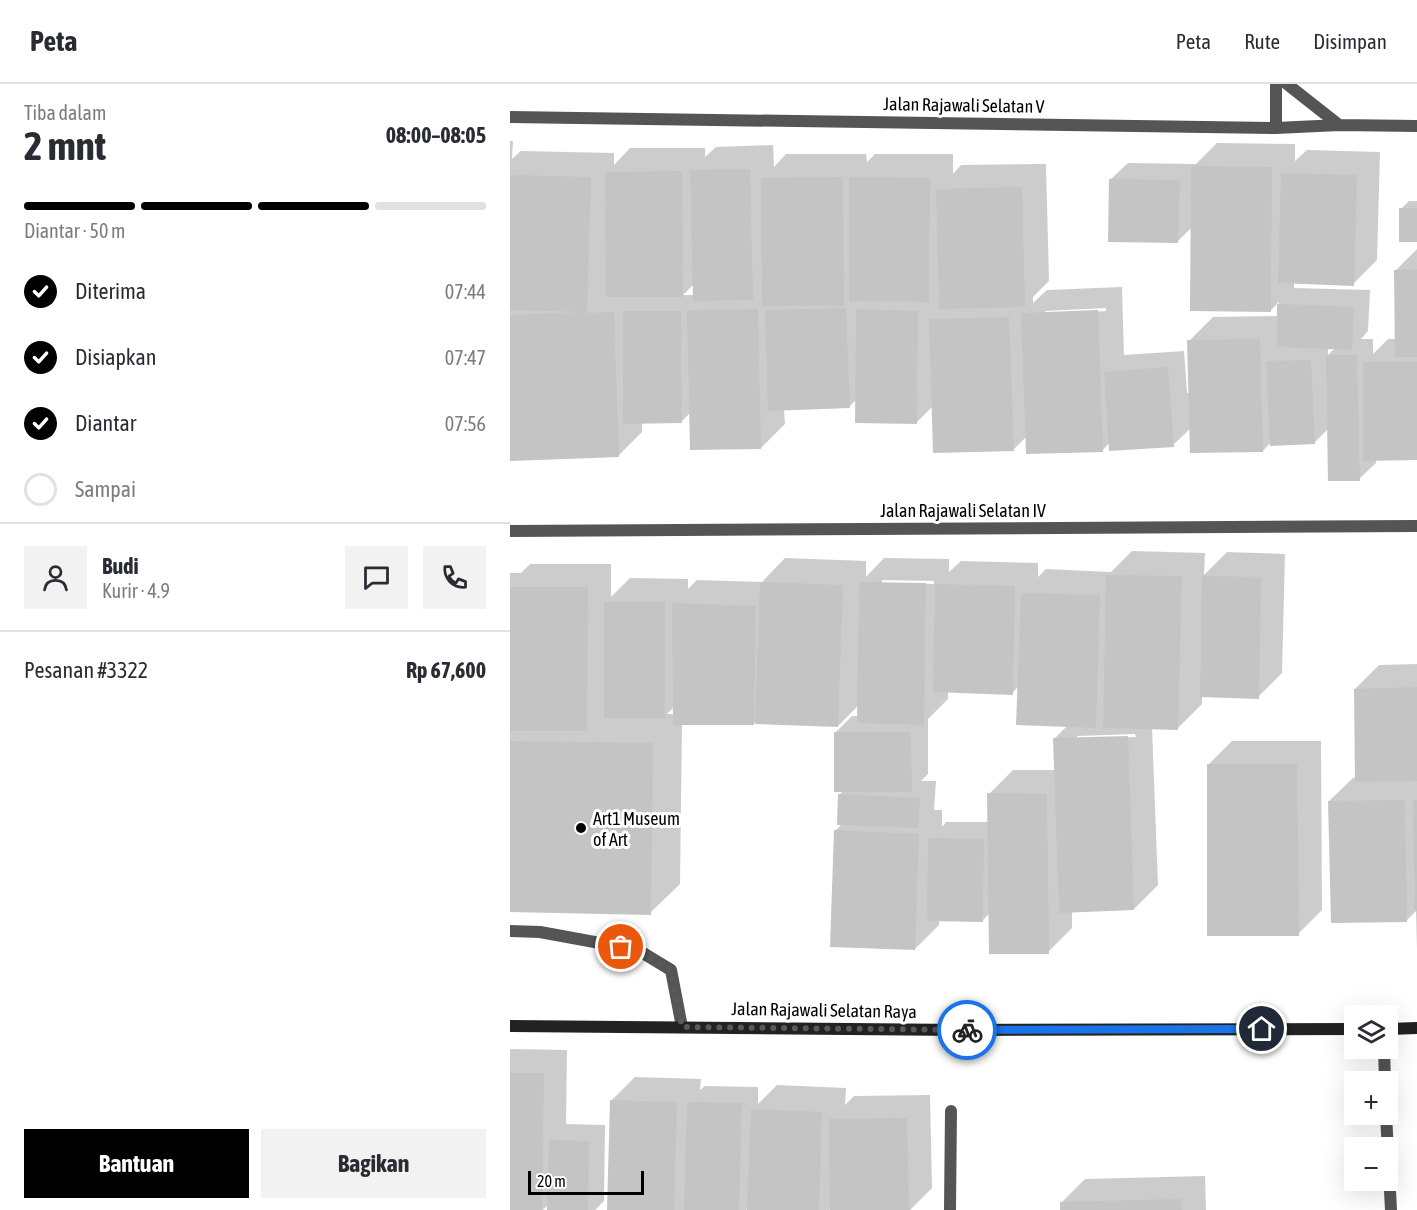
<!DOCTYPE html>
<html lang="id">
<head>
<meta charset="utf-8">
<style>
	:root { --surface:#fff; --page:#f2f2f3; --text:#2b2b33; --muted:#7c7c81; --line:#e1e1e2; --accent:#000 }
	body { margin:0; font-family:"Asap Condensed",sans-serif; background:var(--page); color:var(--text); height:100vh; display:flex; flex-direction:column; font-size:22px; white-space:nowrap }
	* { box-sizing:border-box; margin:0 }
	p { font-size:20px; color:var(--muted) }
	.icon { flex:none; width:33px; height:33px; fill:none; stroke:currentColor; stroke-width:2; stroke-linecap:round; stroke-linejoin:round }
	.map { position:relative; flex:1; overflow:hidden }
	.details { display:flex; flex-direction:column; background:var(--surface); width:510px }
	.details>* { flex:none }
	.buttons { position:absolute; left:834px; top:921px; display:grid; gap:12px }
	.buttons a { display:grid; place-items:center; width:54px; height:54px; border-radius:0px; background:var(--surface); box-shadow:0 6px 24px #0002; font-size:30px }
	.scale { position:absolute; left:18px; bottom:15px; width:116px; box-sizing:border-box; padding-left:6px; border:3px solid #000; border-top:0; font-size:16px; line-height:21px; white-space:nowrap; color:#000; -webkit-text-stroke:4px #fff; paint-order:stroke }
	.pin { position:absolute; display:grid; place-items:center; width:51px; height:51px; color:#fff; margin:-26px; border:3px solid #fff; border-radius:50%; box-shadow:0 2px 6px #0007 }
	.courier { position:absolute; display:grid; place-items:center; width:60px; height:60px; margin:-30px; border:4px solid #1a73e8; border-radius:50%; background:#fff; color:#222; box-shadow:0 2px 8px #0007 }
	.head em { font-style:normal; font-weight:700 }
	.head div { display:flex; flex-direction:column-reverse }
	.head { display:flex; align-items:center; justify-content:space-between; height:102px; padding:0 24px }
	h1 { font-size:39px; font-weight:700; line-height:45px }
	.bar { display:grid; grid-template-columns:repeat(4,1fr); gap:9px 6px; align-content:center; height:72px; padding:0 24px }
	.bar i { height:8px; border-radius:4px; background:var(--line) }
	.bar .selected { background:var(--accent) }
	.bar p { grid-column:span 4 }
	.line { display:flex; align-items:center; gap:15px; padding:0 24px; border-top:2px solid var(--line) }
	.line div { flex:1 }
	.round { display:grid; place-items:center; flex:none; width:63px; height:63px; border-radius:0px; background:var(--page) }
	ol { padding:0 24px; list-style:none }
	li { display:flex; align-items:center; gap:18px; height:66px }
	li p { margin-inline-start:auto }
	li .icon { padding:6px; border-radius:50%; background:var(--accent); color:#fff; stroke-width:4 }
	li:last-child { color:var(--muted) }
	li i { width:33px; height:33px; border:3px solid var(--line); border-radius:50% }
	.action { display:flex; gap:12px; margin-top:auto; padding:12px 24px }
	.action a { flex:1; height:69px; border-radius:0px; background:var(--accent); color:#fff; font-size:24px; font-weight:700; line-height:69px; text-align:center }
	.action a+a { background:var(--page); color:var(--text) }
	header { display:flex; align-items:center; gap:36px; box-sizing:border-box; height:84px; padding:0 30px; background:var(--surface); border-bottom:2px solid var(--line) }
	header strong { font-size:28px }
	nav { display:flex; gap:33px; margin-inline-start:auto; font-size:21px }
	main { display:flex; flex:1; min-height:0 }
	.map>svg:first-child { display:block }
	.shadow { fill:#0003; fill-rule:evenodd }
	.building { fill:#c4c4c4 }
	.lines { fill:none; stroke-linecap:round; stroke-linejoin:round }
	.service { stroke:#555; stroke-width:12 }
	.minor { stroke:#555; stroke-width:12 }
	.tertiary { stroke:#555; stroke-width:12 }
	.secondary { stroke:#222; stroke-width:12 }
	.done { stroke:#595959; stroke-width:6; stroke-dasharray:0 10.8 }
	.route { stroke:#1a73e8; stroke-width:8 }
	.poi-dot { fill:#000; stroke:#fff; stroke-width:2 }
	.labels { text-anchor:middle; dominant-baseline:central; stroke-width:6; stroke-linejoin:round; paint-order:stroke }
	.street-label { font-size:18px; fill:#000; stroke:#fff }
	.poi-label { font-size:18px; fill:#000; stroke:#fff; text-anchor:start }
</style>
</head>
<body>
<header>
<strong>Peta</strong>
<nav><a>Peta</a><a>Rute</a><a>Disimpan</a></nav>
</header>
<main>
<section class="details">
<div class="head"><div><h1>2 mnt</h1><p>Tiba dalam</p></div><em>08:00–08:05</em></div>
<div class="bar"><i class="selected"></i><i class="selected"></i><i class="selected"></i><i></i><p>Diantar · 50 m</p></div>
<ol>
<li><svg class="icon" aria-label="check" viewBox="0 0 24 24"><path d="M5 12l5 5 9-10"/></svg>Diterima<p>07:44</p></li>
<li><svg class="icon" aria-label="check" viewBox="0 0 24 24"><path d="M5 12l5 5 9-10"/></svg>Disiapkan<p>07:47</p></li>
<li><svg class="icon" aria-label="check" viewBox="0 0 24 24"><path d="M5 12l5 5 9-10"/></svg>Diantar<p>07:56</p></li>
<li><i></i>Sampai</li>
</ol>
<div class="line" style="height:108px"><a class="round"><svg class="icon" aria-label="person" viewBox="0 0 24 24"><circle cx="12" cy="8" r="4"/><path d="M4 21q1-7 8-7t8 7"/></svg></a><div><b>Budi</b><p>Kurir · 4.9</p></div><a class="round"><svg class="icon" aria-label="chat" viewBox="0 0 24 24"><path d="M4 5h16v11H9l-5 4z"/></svg></a><a class="round"><svg class="icon" aria-label="phone" viewBox="0 0 24 24"><path d="M5 4h4l2 5-3 2q2 4 5 5l2-3 5 2v4C11 20 4 13 5 4z"/></svg></a></div>
<div class="line" style="height:78px"><div>Pesanan #3322</div><b>Rp 67,600</b></div>
<div class="action"><a>Bantuan</a><a>Bagikan</a></div>
</section>
<div class="map">
<svg width="907" height="1126" viewBox="0 0 907 1126">
	<rect width="100%" height="100%" fill="#fff"/>
	<!-- shadow -->
	<path class="shadow" d="M 0,57 L 3,57 L 2,75 L 11,67 L 104,69 L 104,81 L 120,64 L 195,64 L 195,73 L 206,63 L 263,61 L 264,83 L 276,70 L 356,70 L 357,78 L 365,70 L 443,70 L 443,90 L 451,81 L 536,80 L 539,197 L 523,213 L 523,219 L 537,206 L 612,203 L 614,271 L 674,267 L 677,309 L 680,309 L 679,257 L 703,233 L 769,232 L 769,218 L 760,227 L 682,143 L 667,158 L 601,95 L 618,79 L 686,80 L 707,59 L 785,60 L 785,77 L 797,66 L 870,68 L 867,176 L 843,200 L 784,198 L 784,204 L 860,206 L 858,247 L 851,255 L 863,255 L 863,270 L 878,255 L 886,255 L 886,186 L 907,165 L 907,375 L 866,375 L 866,379 L 849,395 L 819,344 L 804,359 L 761,358 L 753,367 L 681,344 L 663,361 L 600,358 L 593,366 L 517,352 L 503,366 L 423,322 L 406,339 L 346,316 L 339,323 L 274,325 L 275,340 L 251,364 L 181,328 L 171,338 L 132,338 L 132,348 L 108,372 L 0,375 ZM 184,200 L 184,211 L 173,211 ZM 596,224 L 596,227 L 535,230 L 535,227 ZM 818,263 L 825,264 L 818,271 Z
		M 899,117 L 907,117 L 907,156 L 891,125 Z
		M 622,467 L 695,469 L 694,491 L 717,468 L 775,470 L 772,589 L 748,613 L 692,612 L 692,620 L 668,644 L 642,644 L 648,801 L 624,825 L 562,827 L 562,844 L 538,868 L 480,829 L 472,837 L 429,836 L 429,841 L 405,865 L 325,747 L 333,739 L 329,711 L 333,707 L 325,649 L 342,632 L 349,632 L 349,621 L 328,642 L 245,638 L 243,640 L 172,639 L 170,800 L 140,829 L 0,827 L 0,489 L 11,489 L 20,480 L 101,480 L 101,513 L 120,494 L 178,495 L 178,505 L 187,496 L 252,498 L 275,474 L 356,477 L 356,493 L 374,474 L 439,475 L 439,488 L 451,477 L 528,479 L 528,493 L 536,485 L 601,488 ZM 372,496 L 424,497 L 424,500 L 372,499 ZM 509,602 L 558,641 L 544,655 L 545,686 L 503,686 L 479,710 L 479,738 L 436,738 L 432,743 L 432,726 L 424,726 L 426,697 L 411,697 L 418,690 L 418,635 L 438,615 L 438,607 L 502,609 ZM 164,623 L 164,630 L 157,630 ZM 625,650 L 626,653 L 567,655 L 567,652 Z
		M 907,580 L 907,866 L 906,827 L 896,837 L 819,717 L 843,694 L 847,693 L 845,605 L 869,581 Z
		M 722,657 L 811,657 L 812,826 L 788,850 L 698,681 Z
		M 0,965 L 57,966 L 56,1040 L 95,1041 L 94,1117 L 85,1126 L 39,1126 L 39,1120 L 33,1126 L 0,1126 Z
		M 125,993 L 191,995 L 190,1006 L 195,1002 L 248,1003 L 248,1020 L 267,1001 L 336,1004 L 335,1021 L 344,1012 L 420,1011 L 422,1104 L 400,1126 L 322,1126 L 322,1124 L 319,1126 L 239,1126 L 239,1123 L 236,1126 L 99,1126 L 101,1017 Z
		M 695,1092 L 696,1126 L 552,1126 L 551,1119 L 575,1095 Z"/>
	<!-- building -->
	<path class="building" d="M 681,82 L 762,83 L 761,228 L 680,227 Z
		M 240,85 L 243,216 L 183,217 L 180,86 Z
		M 172,87 L 173,213 L 96,213 L 95,88 Z
		M 771,89 L 847,91 L 844,202 L 768,199 Z
		M 0,91 L 81,93 L 77,229 L 104,228 L 109,373 L 0,377 L 0,231 L 75,228 L 0,226 Z
		M 333,93 L 334,222 L 252,222 L 251,94 Z
		M 339,93 L 420,94 L 419,218 L 339,217 Z
		M 599,95 L 670,96 L 668,159 L 598,158 Z
		M 512,103 L 515,223 L 429,225 L 426,105 Z
		M 889,124 L 907,124 L 907,158 L 889,158 Z
		M 907,185 L 907,273 L 885,273 L 884,186 Z
		M 767,220 L 844,223 L 842,266 L 767,263 Z
		M 336,224 L 340,324 L 258,327 L 255,226 Z
		M 248,225 L 251,365 L 180,366 L 177,226 Z
		M 346,225 L 408,227 L 407,340 L 345,339 Z
		M 588,226 L 593,368 L 516,370 L 511,229 Z
		M 113,227 L 171,227 L 172,339 L 113,340 Z
		M 499,233 L 504,367 L 423,369 L 419,235 Z
		M 750,255 L 753,368 L 680,369 L 677,256 Z
		M 816,271 L 847,271 L 850,397 L 818,397 Z
		M 801,276 L 805,360 L 760,362 L 756,277 Z
		M 853,278 L 907,278 L 907,376 L 853,377 Z
		M 658,283 L 664,363 L 599,367 L 594,288 Z
		M 596,491 L 672,492 L 668,646 L 593,644 Z
		M 692,492 L 751,493 L 749,615 L 690,613 Z
		M 250,498 L 333,501 L 328,643 L 245,640 Z
		M 349,498 L 416,499 L 414,641 L 347,639 Z
		M 425,500 L 505,502 L 503,611 L 423,608 Z
		M 0,503 L 78,503 L 77,647 L 0,647 Z
		M 511,509 L 590,511 L 586,644 L 506,641 Z
		M 94,518 L 155,518 L 155,634 L 94,634 Z
		M 162,519 L 246,522 L 244,641 L 163,641 Z
		M 907,603 L 907,697 L 845,698 L 844,605 Z
		M 324,648 L 401,648 L 402,708 L 324,708 Z
		M 618,652 L 624,826 L 549,829 L 543,654 Z
		M 0,657 L 143,659 L 141,831 L 0,828 Z
		M 697,680 L 787,680 L 789,852 L 697,852 Z
		M 477,709 L 537,710 L 539,870 L 479,870 Z
		M 328,710 L 410,714 L 408,744 L 327,741 Z
		M 895,716 L 897,838 L 821,839 L 818,717 Z
		M 903,716 L 907,716 L 907,827 L 905,827 Z
		M 324,746 L 409,750 L 405,866 L 320,863 Z
		M 418,754 L 474,755 L 473,838 L 417,837 Z
		M 0,989 L 34,989 L 32,1126 L 0,1126 Z
		M 100,1016 L 167,1018 L 164,1126 L 97,1126 Z
		M 177,1018 L 232,1019 L 229,1126 L 174,1126 Z
		M 241,1025 L 312,1028 L 309,1126 L 237,1126 Z
		M 397,1034 L 399,1126 L 320,1126 L 319,1035 Z
		M 39,1056 L 79,1057 L 78,1126 L 37,1126 Z
		M 671,1115 L 672,1126 L 550,1126 L 550,1118 Z"/>
	<g class="lines">
		<!-- service -->
		<path class="service" d="M 0,847 L 30,848 L 128,866 L 161,886 L 172,943"/>
		<!-- minor -->
		<path class="minor" d="M 766,0 L 766,44
			M 777,0 L 829,41
			M 0,33 L 766,44 L 829,41 L 907,42
			M 0,447 L 907,442
			M 440,1126 L 441,1027"/>
		<!-- tertiary -->
		<path class="tertiary" d="M 874,964 L 875,998
			M 876,1030 L 881,1126"/>
		<!-- secondary -->
		<path class="secondary" d="M 0,942 L 453,946 L 844,945
			M 878,945 L 907,944"/>
	</g>
	<g class="lines">
		<!-- done -->
		<path class="done" d="M 111,863 L 128,866 L 161,886 L 172,943 L 457,946"/>
		<!-- route -->
		<path class="route" d="M 457,946 L 752,945"/>
	</g>
	<!-- markers -->
	<circle class="poi-dot" cx="71" cy="744" r="6"/>
	<g class="labels">
		<!-- street labels -->
		<g class="street-label">
			<text transform="translate(454 21) rotate(1)">Jalan Rajawali Selatan V</text>
			<text x="453" y="426">Jalan Rajawali Selatan IV</text>
			<text transform="translate(314 926) rotate(1)">Jalan Rajawali Selatan Raya</text>
		</g>
		<!-- poi labels -->
		<g class="poi-label">
			<text x="83" y="734">Art1 Museum<tspan x="83" dy="21">of Art</tspan></text>
		</g>
	</g>
</svg>
<div class="buttons">
<a><svg class="icon" aria-label="layers" viewBox="0 0 24 24"><path d="M12 4l9 5-9 5-9-5zM3 14l9 5 9-5"/></svg></a>
<a>+</a>
<a>−</a>
</div>
<div class="scale">20 m</div>
<div class="pin" style="left:111px;top:863px;background:#ea580c"><svg class="icon" aria-label="bag" viewBox="0 0 24 24"><path d="M5 8h14l-1 12H6zM9 8a3 3 0 0 1 6 0"/></svg></div>
<div class="pin" style="left:752px;top:945px;background:#1f2937"><svg class="icon" aria-label="home" viewBox="0 0 24 24"><path d="M3 11l9-7 9 7M6 9v11h12V9"/></svg></div>
<div class="courier" style="left:457px;top:946px"><svg class="icon" aria-label="bike" viewBox="0 0 24 24"><circle cx="6" cy="16" r="4"/><circle cx="18" cy="16" r="4"/><path d="M6 16l4-8h5l3 8M10 8l3 8H6M13 5h3"/></svg></div>
</div>
</main>
</body>
</html>
